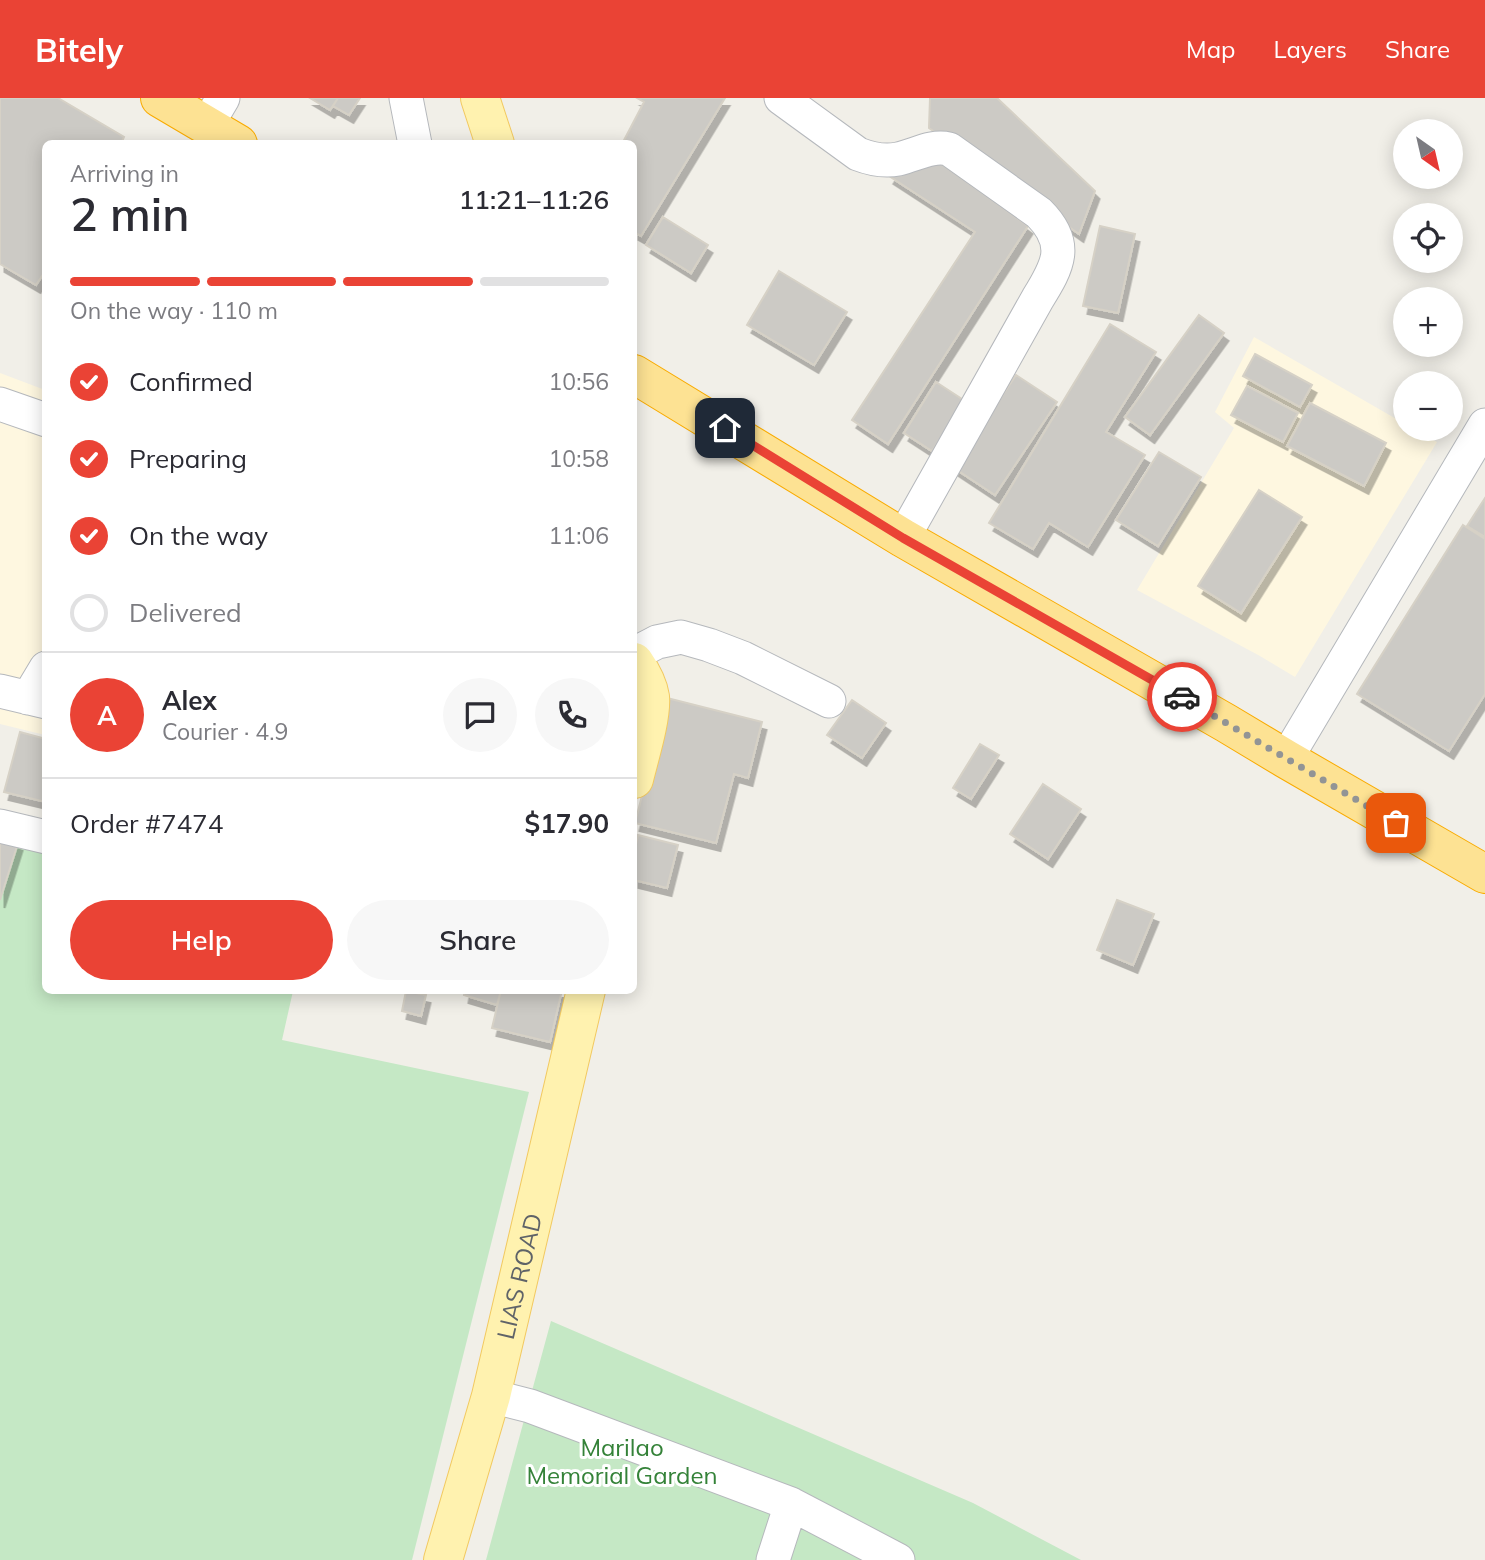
<!DOCTYPE html>
<html lang="en">
<head>
<meta charset="utf-8">
<style>
	:root { --surface:#fff; --page:#f7f7f7; --text:#2b2b33; --muted:#7c7c81; --line:#e1e1e2; --accent:#ea4335 }
	body { margin:0; font-family:Mulish,sans-serif; background:var(--page); color:var(--text); height:100vh; display:flex; flex-direction:column; font-size:26px; white-space:nowrap }
	* { box-sizing:border-box; margin:0 }
	p { font-size:23px; color:var(--muted) }
	.icon { flex:none; width:38px; height:38px; fill:none; stroke:currentColor; stroke-width:2; stroke-linecap:round; stroke-linejoin:round }
	.map { position:relative; flex:1; overflow:hidden }
	.drawer { position:absolute; left:42px; top:42px; width:595px; height:854px; display:flex; flex-direction:column; background:var(--surface); border-radius:10px; box-shadow:0 4px 18px #0003 }
	.drawer>* { flex:none }
	.needle { width:46px; rotate:146deg }
	.controls { position:absolute; left:1393px; top:21px; display:grid; gap:14px }
	.controls a { display:grid; place-items:center; width:70px; height:70px; border-radius:50%; background:var(--surface); box-shadow:0 4px 18px #0003; font-size:35px }
	.pin { position:absolute; display:grid; place-items:center; width:60px; height:60px; color:#fff; margin:-30px; border-radius:14px; box-shadow:0 4px 10px #0006 }
	.courier { position:absolute; display:grid; place-items:center; width:70px; height:70px; margin:-35px; border:5px solid #ea4335; border-radius:50%; background:#fff; color:#222; box-shadow:0 2px 9px #0007 }
	.summary em { font-style:normal; font-weight:600 }
	.summary div { display:flex; flex-direction:column-reverse }
	.summary { display:flex; align-items:center; justify-content:space-between; height:119px; padding:0 28px }
	h1 { font-size:46px; font-weight:600; line-height:52px }
	.bar { display:grid; grid-template-columns:repeat(4,1fr); gap:10px 7px; align-content:center; height:84px; padding:0 28px }
	.bar i { height:9px; border-radius:5px; background:var(--line) }
	.bar .current { background:var(--accent) }
	.bar p { grid-column:span 4 }
	.line { display:flex; align-items:center; gap:18px; padding:0 28px; border-top:2px solid var(--line) }
	.line div { flex:1 }
	.round { display:grid; place-items:center; flex:none; width:74px; height:74px; border-radius:37px; background:var(--page) }
	ol { padding:0 28px; list-style:none }
	li { display:flex; align-items:center; gap:21px; height:77px }
	li p { margin-inline-start:auto }
	li .icon { padding:7px; border-radius:50%; background:var(--accent); color:#fff; stroke-width:4 }
	li:last-child { color:var(--muted) }
	li i { width:38px; height:38px; border:4px solid var(--line); border-radius:50% }
	.button { display:flex; gap:14px; margin-top:auto; padding:14px 28px }
	.button a { flex:1; height:80px; border-radius:42px; background:var(--accent); color:#fff; font-size:28px; font-weight:600; line-height:80px; text-align:center }
	.button a+a { background:var(--page); color:var(--text) }
	header { display:flex; align-items:center; gap:42px; box-sizing:border-box; height:98px; padding:0 35px; background:var(--accent); color:#fff }
	header strong { font-size:33px }
	nav { display:flex; gap:38px; margin-inline-start:auto; font-size:24px }
	.map>svg:first-child { display:block }
	.commercial { fill:#fef7e0 }
	.green { fill:#c5e8c5 }
	.building { fill:#cccac5; stroke:#d6d1c6; stroke-width:2; filter:url(#shadow) }
	.lines { fill:none; stroke-linecap:round; stroke-linejoin:round }
	.minor-casing { stroke:#b5b8bc; stroke-width:35 }
	.major-casing { stroke:#f2c960; stroke-width:40 }
	.highway-casing { stroke:#f9ab00; stroke-width:40 }
	.minor { stroke:#fff; stroke-width:33 }
	.major { stroke:#fff2af; stroke-width:38 }
	.highway { stroke:#fde293; stroke-width:38 }
	.done { stroke:#929495; stroke-width:7; stroke-dasharray:0 12.6 }
	.route { stroke:#ea4335; stroke-width:9 }
	.labels { text-anchor:middle; dominant-baseline:central; stroke-width:6; stroke-linejoin:round; paint-order:stroke }
	.street-label { font-size:24px; fill:#5f6368; stroke:#fff }
	.park-label { font-size:24px; fill:#348238; stroke:#fff }
</style>
</head>
<body>
<header>
<strong>Bitely</strong>
<nav><a>Map</a><a>Layers</a><a>Share</a></nav>
</header>
<div class="map">
<svg width="1485" height="1462" viewBox="0 0 1485 1462">
	<defs>
		<filter id="shadow"><feDropShadow dx="4.5" dy="8" stdDeviation="0" flood-color="#0004"/></filter>
	</defs>
	<rect width="100%" height="100%" fill="#f1efe8"/>
	<!-- commercial -->
	<path class="commercial" d="M 1254,239 L 1405,326 L 1405,331 L 1413,331 L 1437,344 L 1295,579 L 1260,558 L 1137,492 L 1234,330 L 1215,314 Z
		M 0,275 L 45,292 L 45,637 L 0,626 Z"/>
	<!-- green -->
	<path class="green" d="M 11,748 L 45,756 L 46,892 L 293,893 L 282,942 L 529,994 L 412,1462 L 0,1462 L 0,791 Z
		M 551,1223 L 973,1405 L 1081,1462 L 486,1462 Z"/>
	<!-- building -->
	<path class="building" d="M 0,0 L 58,0 L 124,39 L 121,46 L 46,46 L 46,172 L 36,187 L 0,166 Z
		M 310,0 L 338,0 L 330,12 Z
		M 338,0 L 360,0 L 349,17 L 333,8 Z
		M 637,0 L 725,0 L 641,138 L 634,134 L 634,46 L 622,46 L 644,4 Z
		M 930,0 L 997,0 L 1095,93 L 1079,136 L 929,30 Z
		M 911,44 L 1028,128 L 888,346 L 852,322 L 975,134 L 889,78 Z
		M 663,119 L 708,147 L 691,175 L 646,147 Z
		M 1100,128 L 1135,136 L 1118,215 L 1083,208 Z
		M 779,173 L 847,214 L 814,267 L 747,227 Z
		M 1199,217 L 1224,235 L 1150,337 L 1125,319 Z
		M 1110,226 L 1156,254 L 1106,334 L 1145,357 L 1088,449 L 1049,425 L 1033,451 L 989,425 Z
		M 1255,256 L 1312,287 L 1300,309 L 1243,278 Z
		M 1016,277 L 1057,304 L 995,397 L 954,370 Z
		M 936,284 L 965,303 L 932,353 L 904,335 Z
		M 1247,288 L 1298,315 L 1283,344 L 1231,317 Z
		M 1310,305 L 1386,345 L 1364,388 L 1287,348 Z
		M 1159,354 L 1201,379 L 1158,448 L 1116,422 Z
		M 1259,392 L 1302,419 L 1241,515 L 1198,488 Z
		M 1485,400 L 1485,439 L 1467,428 Z
		M 1463,427 L 1485,441 L 1485,596 L 1449,653 L 1357,596 Z
		M 667,600 L 762,624 L 748,680 L 734,676 L 716,745 L 635,725 Z
		M 852,602 L 886,625 L 862,660 L 827,637 Z
		M 20,634 L 46,641 L 46,704 L 4,694 Z
		M 980,646 L 999,657 L 971,701 L 953,690 Z
		M 1043,686 L 1081,711 L 1048,761 L 1010,736 Z
		M 638,737 L 678,747 L 667,790 L 634,782 L 634,756 Z
		M 0,739 L 18,745 L 0,802 Z
		M 1117,802 L 1154,816 L 1133,867 L 1097,852 Z
		M 465,892 L 501,892 L 497,907 L 464,897 Z
		M 501,892 L 562,892 L 550,944 L 492,930 Z
		M 406,893 L 426,897 L 421,918 L 402,913 Z"/>
	<g class="lines">
		<defs>
			<path id="minor" d="M 406,0 L 415,46
				M 781,0 L 858,56 C 871,61 884,64 898,61 C 916,57 931,47 949,51 L 1039,115 C 1070,146 1058,168 1038,200 L 903,440
				M 207,27 L 223,0
				M 0,306 L 46,322
				M 634,556 L 657,544 L 681,539 L 709,547 L 743,560 L 829,603
				M 0,593 L 46,604
				M 28,600 L 46,570
				M 1286,661 L 1485,327
				M 0,728 L 46,739
				M 491,1298 L 530,1308 L 791,1406 L 898,1462
				M 773,1462 L 791,1406"/>
			<g id="major">
				<path d="M 480,0 L 495,46"/>
				<path d="M 634,564 C 641,574 648,586 650,599 C 652,619 639,660 634,681"/>
				<path id="s1" d="M 443,1462 L 491,1298 L 586,892"/>
			</g>
			<path id="highway" d="M 160,0 L 238,46
				M 634,276 L 903,440 L 1226,625 L 1286,661 L 1485,776"/>
		</defs>
		<!-- minor casing -->
		<use href="#minor" class="minor-casing"/>
		<!-- major casing -->
		<use href="#major" class="major-casing"/>
		<!-- highway casing -->
		<use href="#highway" class="highway-casing"/>
		<!-- minor -->
		<use href="#minor" class="minor"/>
		<!-- major -->
		<use href="#major" class="major"/>
		<!-- highway -->
		<use href="#highway" class="highway"/>
	</g>
	<g class="lines">
		<!-- done -->
		<path class="done" d="M 1182,599 L 1396,725"/>
		<!-- route -->
		<path class="route" d="M 725,330 L 903,440 L 1182,599"/>
	</g>
	<g class="labels">
		<!-- street labels -->
		<g class="street-label">
			<text stroke="none"><textPath href="#s1" startOffset="294">LIAS ROAD</textPath></text>
		</g>
		<!-- park labels -->
		<g class="park-label">
			<text x="622" y="1349">Marilao<tspan x="622" dy="28">Memorial Garden</tspan></text>
		</g>
	</g>
</svg>
<div class="controls">
<a><svg class="needle" viewBox="-14 -14 28 28"><path d="M0-13l5 13h-10z" fill="#e53935"/><path d="M0 13l5-13h-10z" fill="#7c7c81"/></svg></a>
<a><svg class="icon" aria-label="locate" viewBox="0 0 24 24"><circle cx="12" cy="12" r="6"/><path d="M12 2v4M12 18v4M2 12h4M18 12h4"/></svg></a>
<a>+</a>
<a>−</a>
</div>
<div class="pin" style="left:1396px;top:725px;background:#ea580c"><svg class="icon" aria-label="bag" viewBox="0 0 24 24"><path d="M5 8h14l-1 12H6zM9 8a3 3 0 0 1 6 0"/></svg></div>
<div class="pin" style="left:725px;top:330px;background:#1f2937"><svg class="icon" aria-label="home" viewBox="0 0 24 24"><path d="M3 11l9-7 9 7M6 9v11h12V9"/></svg></div>
<div class="courier" style="left:1182px;top:599px"><svg class="icon" aria-label="car" viewBox="0 0 24 24"><path d="M5 17H2v-5l4-1 3-4h7l3 4 3 1v5h-3M9 17h6M6 11h13"/><circle cx="7" cy="17" r="2"/><circle cx="17" cy="17" r="2"/></svg></div>
<section class="drawer">
<div class="summary"><div><h1>2 min</h1><p>Arriving in</p></div><em>11:21–11:26</em></div>
<div class="bar"><i class="current"></i><i class="current"></i><i class="current"></i><i></i><p>On the way · 110 m</p></div>
<ol>
<li><svg class="icon" aria-label="check" viewBox="0 0 24 24"><path d="M5 12l5 5 9-10"/></svg>Confirmed<p>10:56</p></li>
<li><svg class="icon" aria-label="check" viewBox="0 0 24 24"><path d="M5 12l5 5 9-10"/></svg>Preparing<p>10:58</p></li>
<li><svg class="icon" aria-label="check" viewBox="0 0 24 24"><path d="M5 12l5 5 9-10"/></svg>On the way<p>11:06</p></li>
<li><i></i>Delivered</li>
</ol>
<div class="line" style="height:126px"><b class="round" style="background:var(--accent);color:#fff">A</b><div><b>Alex</b><p>Courier · 4.9</p></div><a class="round"><svg class="icon" aria-label="chat" viewBox="0 0 24 24"><path d="M4 5h16v11H9l-5 4z"/></svg></a><a class="round"><svg class="icon" aria-label="phone" viewBox="0 0 24 24"><path d="M5 4h4l2 5-3 2q2 4 5 5l2-3 5 2v4C11 20 4 13 5 4z"/></svg></a></div>
<div class="line" style="height:91px"><div>Order #7474</div><b>$17.90</b></div>
<div class="button"><a>Help</a><a>Share</a></div>
</section>
</div>
</body>
</html>
